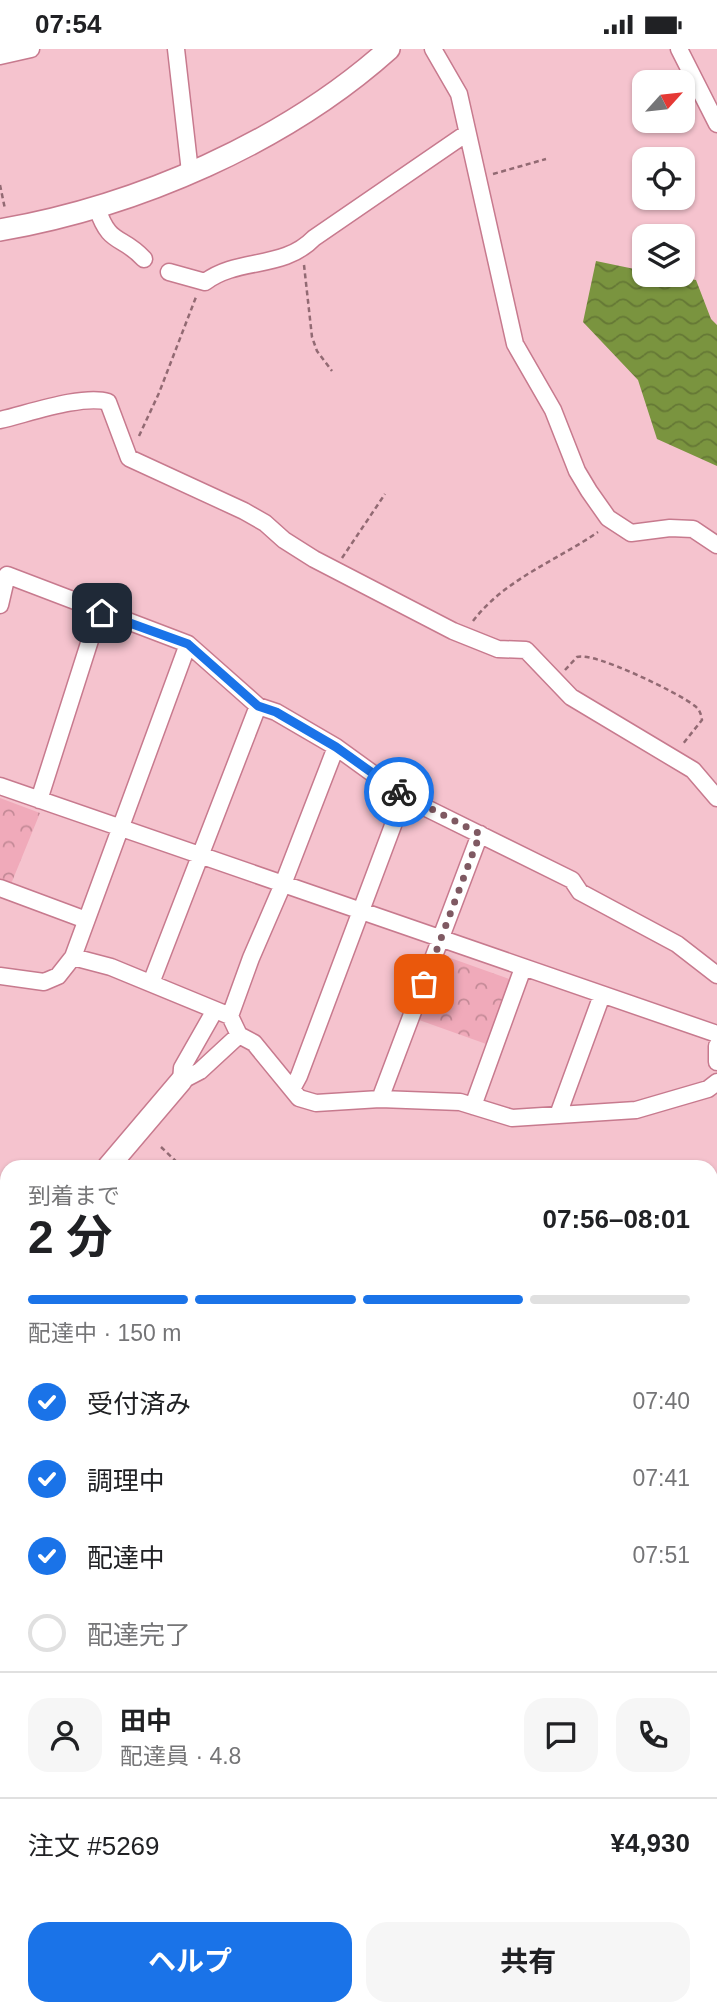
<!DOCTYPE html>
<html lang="ja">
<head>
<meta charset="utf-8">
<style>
	:root { --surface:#fff; --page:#f6f6f6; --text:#202124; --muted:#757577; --line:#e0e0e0; --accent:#1a73e8 }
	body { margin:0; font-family:Helvetica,"Noto Sans JP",sans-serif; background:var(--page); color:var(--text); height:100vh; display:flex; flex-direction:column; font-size:26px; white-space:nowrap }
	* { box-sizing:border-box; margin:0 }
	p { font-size:23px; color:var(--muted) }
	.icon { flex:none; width:38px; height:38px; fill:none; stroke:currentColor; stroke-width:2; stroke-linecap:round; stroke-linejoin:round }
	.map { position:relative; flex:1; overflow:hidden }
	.panel { position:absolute; left:0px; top:1111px; width:718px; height:856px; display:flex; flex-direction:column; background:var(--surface); border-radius:21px 21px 0 0; box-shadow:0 2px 5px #0004 }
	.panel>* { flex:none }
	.needle { width:46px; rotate:63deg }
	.controls { position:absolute; left:632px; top:21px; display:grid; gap:14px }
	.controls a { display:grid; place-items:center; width:63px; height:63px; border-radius:14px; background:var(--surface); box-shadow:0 2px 5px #0004; font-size:35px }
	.pin { position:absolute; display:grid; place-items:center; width:60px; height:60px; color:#fff; margin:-30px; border-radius:14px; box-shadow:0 4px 10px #0006 }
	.courier { position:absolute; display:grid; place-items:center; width:70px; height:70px; margin:-35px; border:5px solid #1a73e8; border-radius:50%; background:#fff; color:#222; box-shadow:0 2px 9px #0007 }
	.headline em { font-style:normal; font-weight:700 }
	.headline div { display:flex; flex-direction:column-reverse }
	.headline { display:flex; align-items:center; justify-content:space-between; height:119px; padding:0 28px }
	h1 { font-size:46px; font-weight:700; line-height:52px }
	.bar { display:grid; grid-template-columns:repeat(4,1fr); gap:10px 7px; align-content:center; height:84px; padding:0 28px }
	.bar i { height:9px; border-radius:5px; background:var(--line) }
	.bar .selected { background:var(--accent) }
	.bar p { grid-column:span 4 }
	.line { display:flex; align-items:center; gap:18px; padding:0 28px; border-top:2px solid var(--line) }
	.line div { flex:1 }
	.round { display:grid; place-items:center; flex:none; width:74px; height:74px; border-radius:21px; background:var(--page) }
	ol { padding:0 28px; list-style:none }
	li { display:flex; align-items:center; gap:21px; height:77px }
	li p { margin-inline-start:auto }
	li .icon { padding:7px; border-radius:50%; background:var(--accent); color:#fff; stroke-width:4 }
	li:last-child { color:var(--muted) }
	li i { width:38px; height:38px; border:4px solid var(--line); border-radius:50% }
	.button { display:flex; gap:14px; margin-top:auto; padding:14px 28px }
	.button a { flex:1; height:80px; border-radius:21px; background:var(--accent); color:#fff; font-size:28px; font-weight:700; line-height:80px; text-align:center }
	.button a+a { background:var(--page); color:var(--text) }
	.status { display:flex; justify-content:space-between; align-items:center; height:49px; padding:0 35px; background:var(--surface); direction:ltr }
	.status svg { height:19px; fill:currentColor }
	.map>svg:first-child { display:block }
	.park { fill:url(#park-crowns) }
	.water { fill:url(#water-waves) }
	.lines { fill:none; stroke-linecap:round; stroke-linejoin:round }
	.street-casing { stroke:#c77a8e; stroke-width:19 }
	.secondary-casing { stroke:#c77a8e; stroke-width:24 }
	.path { stroke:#926a73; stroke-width:2.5; stroke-dasharray:5 3.5; stroke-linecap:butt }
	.street { stroke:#fff; stroke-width:16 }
	.secondary { stroke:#fff; stroke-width:21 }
	.done { stroke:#7f5962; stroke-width:7; stroke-dasharray:0 12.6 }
	.route { stroke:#1a73e8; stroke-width:9 }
</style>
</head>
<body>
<div class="status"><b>07:54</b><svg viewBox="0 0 49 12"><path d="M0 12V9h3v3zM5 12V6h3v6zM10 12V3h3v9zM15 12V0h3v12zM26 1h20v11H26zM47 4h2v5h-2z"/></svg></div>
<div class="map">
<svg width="717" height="1966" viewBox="0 0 717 1966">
	<defs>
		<pattern id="park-crowns" width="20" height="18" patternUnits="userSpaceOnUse" patternTransform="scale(1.75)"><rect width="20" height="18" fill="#f0aaba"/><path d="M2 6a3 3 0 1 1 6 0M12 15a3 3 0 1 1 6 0" fill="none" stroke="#c48a97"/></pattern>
		<pattern id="water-waves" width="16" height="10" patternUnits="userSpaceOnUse" patternTransform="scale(1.75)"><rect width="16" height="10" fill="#7a943f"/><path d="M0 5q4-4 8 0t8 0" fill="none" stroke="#657835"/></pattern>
	</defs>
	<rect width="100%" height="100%" fill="#f5c3ce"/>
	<!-- park -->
	<path class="park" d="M 0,749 L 40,764 L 11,835 L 0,831 Z
		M 442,906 L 512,931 L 489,996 L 419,971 Z"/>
	<!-- water -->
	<path class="water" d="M 596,212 L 644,222 L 644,226 L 667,226 L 696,231 L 711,270 L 717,276 L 717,417 L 657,390 L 638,331 L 583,273 Z
		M 7,1629 L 7,1807 L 0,1808 L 0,1630 Z
		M 294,1960 L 569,1960 L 564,1966 L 303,1966 Z"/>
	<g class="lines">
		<defs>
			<path id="street" d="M 176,0 L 190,123
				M 433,0 L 459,45 L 515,295 L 553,361 L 577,422 L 589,442 L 608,469 L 631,484 L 670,479 L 693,480 L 717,496
				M 679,0 L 717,75
				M 0,7 L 31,0
				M 97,159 C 110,198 121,185 144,210
				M 169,223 L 205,233 C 238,208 283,221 314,189 L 467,84
				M 0,371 C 27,365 83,345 108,353 L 129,409 L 244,462 L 265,474 L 284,491 L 314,510 L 453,582 L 498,600 L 526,601 L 571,648 L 693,721 L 717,749
				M 0,556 L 7,526 L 188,595 L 258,657 L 276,663 L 336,698 L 408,750 L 572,831 L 580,843 L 677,895 L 717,926
				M 0,737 L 717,985
				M 39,751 L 99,563
				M 0,839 L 86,871
				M 73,908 L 188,595
				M 0,927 L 44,933 L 58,927 L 73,908 L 111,918 L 230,967 L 239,986 L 254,994 L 299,1049 L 316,1054 L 380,1050 L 460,1053 L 512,1069 L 636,1061 L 708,1040 L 717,1033
				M 151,934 L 258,657
				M 215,961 L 182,1019 L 181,1032 L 200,1022 L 239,986
				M 230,967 L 251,909 L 283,835 L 336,698
				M 717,997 L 717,1013
				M 292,1040 L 299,1027 L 404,747
				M 380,1050 L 480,785
				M 473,1057 L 523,919
				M 558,1066 L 602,946
				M 710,1150 L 717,1147
				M 0,1154 L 7,1154
				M 0,1496 L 7,1491
				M 0,1507 L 7,1519"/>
			<path id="secondary" d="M 0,181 C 137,157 284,94 389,0
				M 108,1118 L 181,1032
				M 710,1805 L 717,1814"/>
		</defs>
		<!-- street casing -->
		<use href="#street" class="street-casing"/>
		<!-- secondary casing -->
		<use href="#secondary" class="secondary-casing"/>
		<!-- path -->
		<path class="path" d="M 493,125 L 546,110
			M 0,136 L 5,160
			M 304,216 L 312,288 L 317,302 L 332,322
			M 139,387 L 159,344 L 196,248
			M 342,509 L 385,445
			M 473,572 C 505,530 556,512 598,483
			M 565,621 L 577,608 C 593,602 679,644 695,657 C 700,661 701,665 702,671 L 682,696
			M 161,1098 L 182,1118
			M 710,1488 L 717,1482
			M 710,1514 L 717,1508
			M 0,1960 L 3,1966
			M 650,1966 L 652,1960"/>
		<!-- street -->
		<use href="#street" class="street"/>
		<!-- secondary -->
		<use href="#secondary" class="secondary"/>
	</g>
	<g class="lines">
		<!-- done -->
		<path class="done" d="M 399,743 L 480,785 L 424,935"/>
		<!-- route -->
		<path class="route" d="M 102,564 L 188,595 L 258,657 L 276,663 L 336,698 L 399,743"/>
	</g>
</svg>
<div class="controls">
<a><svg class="needle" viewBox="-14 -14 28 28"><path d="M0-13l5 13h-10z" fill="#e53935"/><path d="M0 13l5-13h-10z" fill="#757577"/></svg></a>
<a><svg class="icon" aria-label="locate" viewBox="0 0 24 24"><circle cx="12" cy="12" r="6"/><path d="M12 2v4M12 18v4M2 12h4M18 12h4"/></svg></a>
<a><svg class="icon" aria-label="layers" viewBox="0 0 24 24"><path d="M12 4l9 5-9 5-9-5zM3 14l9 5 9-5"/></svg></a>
</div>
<div class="pin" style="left:424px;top:935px;background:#ea580c"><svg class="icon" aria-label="bag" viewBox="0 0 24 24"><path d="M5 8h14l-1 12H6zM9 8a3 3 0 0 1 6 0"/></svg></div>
<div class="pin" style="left:102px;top:564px;background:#1f2937"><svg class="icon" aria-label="home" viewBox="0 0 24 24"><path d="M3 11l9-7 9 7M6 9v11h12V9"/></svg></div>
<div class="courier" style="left:399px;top:743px"><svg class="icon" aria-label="bike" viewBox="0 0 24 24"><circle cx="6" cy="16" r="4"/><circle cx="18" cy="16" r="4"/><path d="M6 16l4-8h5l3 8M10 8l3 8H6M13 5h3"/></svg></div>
<section class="panel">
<div class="headline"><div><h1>2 分</h1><p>到着まで</p></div><em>07:56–08:01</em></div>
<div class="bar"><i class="selected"></i><i class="selected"></i><i class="selected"></i><i></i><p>配達中 · 150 m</p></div>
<ol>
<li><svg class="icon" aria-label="check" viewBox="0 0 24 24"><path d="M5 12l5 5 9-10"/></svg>受付済み<p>07:40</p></li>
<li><svg class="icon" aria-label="check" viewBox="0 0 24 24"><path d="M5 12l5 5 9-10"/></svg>調理中<p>07:41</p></li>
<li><svg class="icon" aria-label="check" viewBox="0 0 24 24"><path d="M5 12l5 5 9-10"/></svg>配達中<p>07:51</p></li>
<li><i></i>配達完了</li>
</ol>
<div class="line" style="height:126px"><a class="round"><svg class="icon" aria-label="person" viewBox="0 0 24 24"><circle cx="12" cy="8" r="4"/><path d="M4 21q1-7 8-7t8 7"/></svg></a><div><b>田中</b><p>配達員 · 4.8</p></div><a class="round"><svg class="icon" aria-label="chat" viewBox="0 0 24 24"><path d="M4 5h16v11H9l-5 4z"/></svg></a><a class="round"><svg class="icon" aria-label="phone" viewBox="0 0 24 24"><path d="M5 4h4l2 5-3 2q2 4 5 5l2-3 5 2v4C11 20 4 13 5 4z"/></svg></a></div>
<div class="line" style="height:91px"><div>注文 #5269</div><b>¥4,930</b></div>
<div class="button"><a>ヘルプ</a><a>共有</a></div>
</section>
</div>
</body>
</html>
